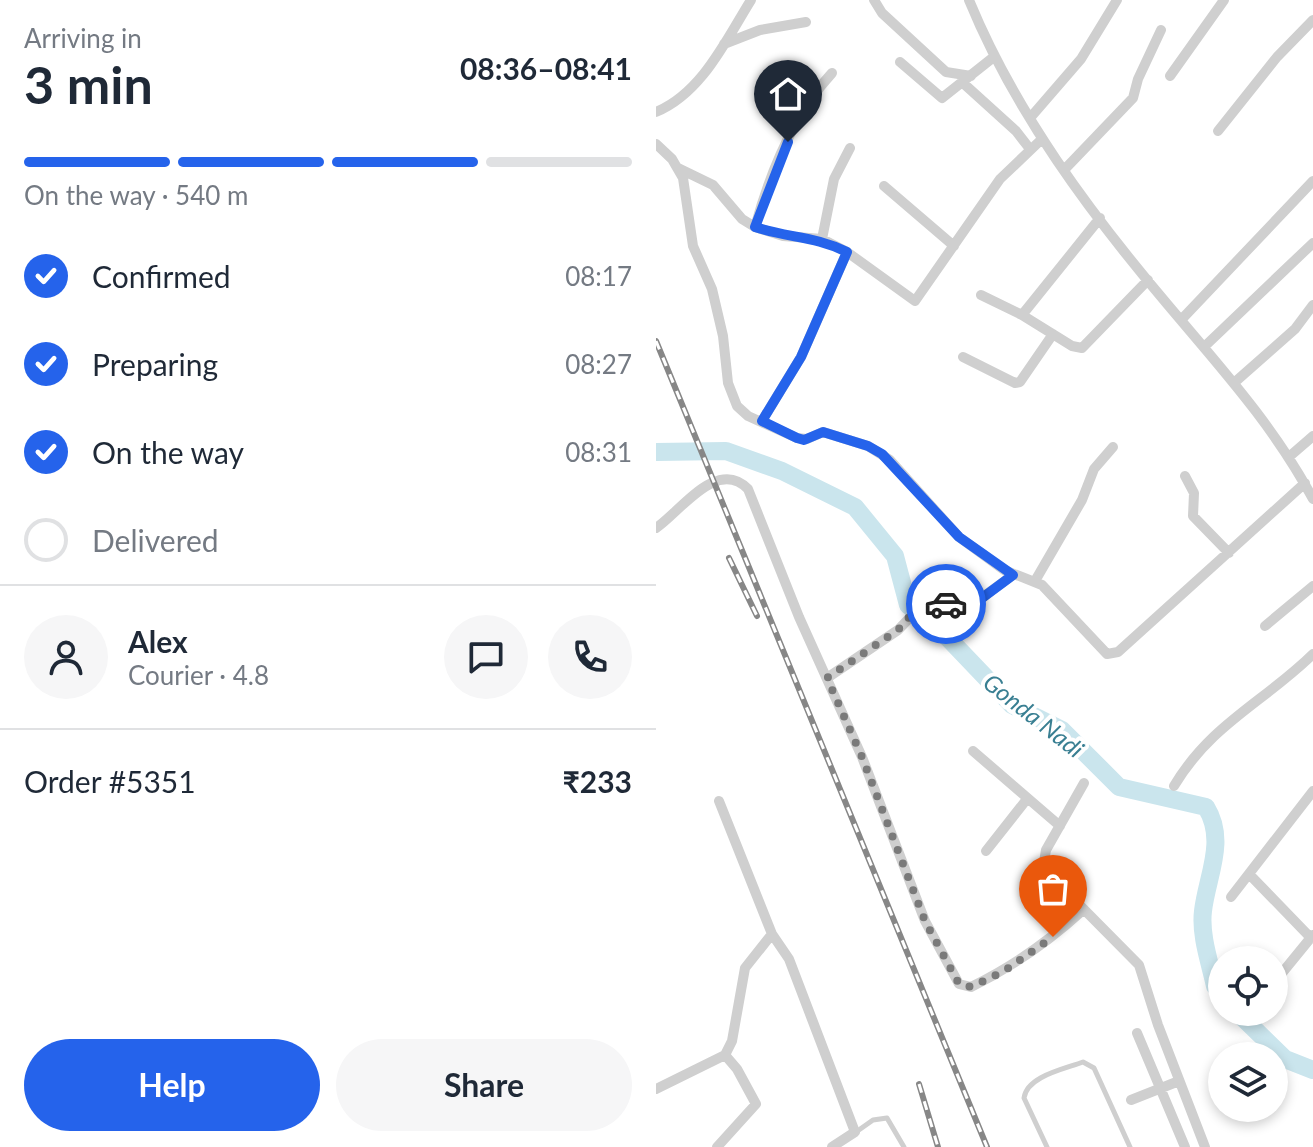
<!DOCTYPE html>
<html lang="en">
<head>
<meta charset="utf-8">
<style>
	:root { --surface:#fff; --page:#f6f6f7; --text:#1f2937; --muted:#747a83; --line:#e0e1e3; --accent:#2563eb }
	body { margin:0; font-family:Lato,sans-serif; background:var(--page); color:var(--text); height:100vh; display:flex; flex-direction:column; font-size:30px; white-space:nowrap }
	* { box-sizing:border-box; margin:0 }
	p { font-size:26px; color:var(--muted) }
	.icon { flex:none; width:44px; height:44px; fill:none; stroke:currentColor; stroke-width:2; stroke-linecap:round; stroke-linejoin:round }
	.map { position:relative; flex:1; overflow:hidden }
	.sheet { display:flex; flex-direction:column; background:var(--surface); width:656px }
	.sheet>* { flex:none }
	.buttons { position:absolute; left:552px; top:946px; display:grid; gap:16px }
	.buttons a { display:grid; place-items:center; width:80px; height:80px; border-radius:50%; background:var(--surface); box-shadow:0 4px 12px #0003; font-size:40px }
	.pin { position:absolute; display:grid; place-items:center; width:68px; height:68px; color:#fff; margin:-82px -34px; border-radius:50% 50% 50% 0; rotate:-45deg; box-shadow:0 0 8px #0007 }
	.pin .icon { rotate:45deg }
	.courier { position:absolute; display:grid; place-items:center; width:80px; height:80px; margin:-40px; border:6px solid #2563eb; border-radius:50%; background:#fff; color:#222; box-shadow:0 2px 10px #0007 }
	.head em { font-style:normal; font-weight:700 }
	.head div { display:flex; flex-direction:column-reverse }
	.head { display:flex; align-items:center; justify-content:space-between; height:136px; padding:0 24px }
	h1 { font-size:52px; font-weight:700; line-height:60px }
	.bar { display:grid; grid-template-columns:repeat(4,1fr); gap:12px 8px; align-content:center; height:96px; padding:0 24px }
	.bar i { height:10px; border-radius:6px; background:var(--line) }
	.bar .active { background:var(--accent) }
	.bar p { grid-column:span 4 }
	.line { display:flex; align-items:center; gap:20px; padding:0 24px; border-top:2px solid var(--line) }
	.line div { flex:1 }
	.round { display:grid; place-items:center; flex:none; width:84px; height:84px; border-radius:42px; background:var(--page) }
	ol { padding:0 24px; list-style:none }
	li { display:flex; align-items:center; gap:24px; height:88px }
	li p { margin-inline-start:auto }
	li .icon { padding:8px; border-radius:50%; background:var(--accent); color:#fff; stroke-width:4 }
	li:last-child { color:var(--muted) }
	li i { width:44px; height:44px; border:4px solid var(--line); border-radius:50% }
	.action { display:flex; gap:16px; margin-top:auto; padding:16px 24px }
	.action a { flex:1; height:92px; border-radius:48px; background:var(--accent); color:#fff; font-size:32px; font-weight:700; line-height:92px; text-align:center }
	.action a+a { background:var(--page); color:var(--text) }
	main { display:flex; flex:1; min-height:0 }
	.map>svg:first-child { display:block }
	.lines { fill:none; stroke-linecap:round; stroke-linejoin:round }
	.river { stroke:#cae5ed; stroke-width:18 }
	.service { stroke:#cfcfcf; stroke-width:5 }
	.minor { stroke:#cfcfcf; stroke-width:10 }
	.rail-casing { stroke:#878787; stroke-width:6 }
	.rail { stroke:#fff; stroke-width:3; stroke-dasharray:9; stroke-linecap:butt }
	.done { stroke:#7a7a7a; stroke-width:8; stroke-dasharray:0 14.4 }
	.route { stroke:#2563eb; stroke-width:10 }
	.labels { text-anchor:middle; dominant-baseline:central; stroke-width:8; stroke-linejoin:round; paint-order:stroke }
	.water-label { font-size:24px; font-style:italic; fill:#397f92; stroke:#fff }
</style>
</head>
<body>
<main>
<section class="sheet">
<div class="head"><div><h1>3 min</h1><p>Arriving in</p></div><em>08:36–08:41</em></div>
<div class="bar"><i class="active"></i><i class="active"></i><i class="active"></i><i></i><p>On the way · 540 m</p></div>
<ol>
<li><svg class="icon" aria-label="check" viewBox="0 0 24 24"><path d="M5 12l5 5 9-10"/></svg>Confirmed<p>08:17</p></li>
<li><svg class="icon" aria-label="check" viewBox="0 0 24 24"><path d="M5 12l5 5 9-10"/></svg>Preparing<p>08:27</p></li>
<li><svg class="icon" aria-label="check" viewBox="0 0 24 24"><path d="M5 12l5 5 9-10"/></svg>On the way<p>08:31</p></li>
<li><i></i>Delivered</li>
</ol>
<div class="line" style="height:144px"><a class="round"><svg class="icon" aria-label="person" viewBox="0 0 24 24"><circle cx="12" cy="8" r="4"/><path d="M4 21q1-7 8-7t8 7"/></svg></a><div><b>Alex</b><p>Courier · 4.8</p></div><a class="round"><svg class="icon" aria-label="chat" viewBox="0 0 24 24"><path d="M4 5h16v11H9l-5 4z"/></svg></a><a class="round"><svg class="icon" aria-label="phone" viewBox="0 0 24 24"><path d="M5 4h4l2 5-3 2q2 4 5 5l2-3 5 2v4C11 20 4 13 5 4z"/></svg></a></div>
<div class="line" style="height:104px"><div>Order #5351</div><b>₹233</b></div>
<div class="action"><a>Help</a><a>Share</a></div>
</section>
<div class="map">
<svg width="657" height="1147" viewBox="0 0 657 1147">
	<rect width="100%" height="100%" fill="#fff"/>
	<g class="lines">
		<!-- river -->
		<path class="river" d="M 0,452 L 70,451 L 126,471 L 199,507 L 239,556 L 252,605 L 292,638 L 356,705 L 406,730 L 463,787 L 550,807 C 571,841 551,876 547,911 C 544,935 554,963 559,986 L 566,995
			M 581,1012 L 629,1059 L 657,1070"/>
		<!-- service -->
		<path class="service" d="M 200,1132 L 217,1120 L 231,1118 L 248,1147
			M 391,1147 L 368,1098 C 371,1076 409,1069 427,1062 L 438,1068 L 474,1147"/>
		<!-- minor -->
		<path class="minor" d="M 218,0 L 226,13 L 290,72 L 315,76
			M 313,0 C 359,112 434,213 512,305 C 565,368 618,426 657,499
			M 68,44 L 104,30 L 150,22
			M 244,62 L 286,98 L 339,56
			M 514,76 L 568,0
			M 307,83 L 360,131 L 374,149
			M 0,112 C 46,93 70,40 95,0
			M 374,118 L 425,59 L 461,0
			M 562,131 L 621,57 L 657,20
			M 0,144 L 16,159 L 27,178 L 37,246 L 56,289 L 67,336 L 72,383 L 81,406 L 92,416 L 141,438 L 151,439 L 167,432 L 212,446 L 234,460 L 303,537 L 348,570 L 386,585 L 451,654 L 462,652 L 649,483
			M 22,168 L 57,185 L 86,219 L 99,227 L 127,236 L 166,239 L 191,252 L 259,301 L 344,179 L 386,139
			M 408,170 L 477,98 L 482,79 L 505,30
			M 228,186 L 298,246
			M 99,227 C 114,173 138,114 176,73
			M 166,239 L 178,179 L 194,148
			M 325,295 L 366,315 L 416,346 L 426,348 L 492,280
			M 366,315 L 444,218
			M 525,320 L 657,181
			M 548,347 L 657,243
			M 307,357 L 359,383 L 364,382 L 397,334
			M 579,382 L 639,329 L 657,305
			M 106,421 L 145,357 L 191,252
			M 634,456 L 657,436
			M 529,476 L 538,493 L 537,516 L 573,553
			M 0,528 C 24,512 61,457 92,489 L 143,617 L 206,757 L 269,921 L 303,984 L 315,987 C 358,966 392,942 427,910
			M 379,581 L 426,500 L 438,469 L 457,447
			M 609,626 L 657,586
			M 171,678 L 242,630 L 266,605 L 275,602 L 313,607 L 357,575
			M 317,751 L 404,826
			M 428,783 L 390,850 L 387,868 L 483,965 L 502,1025 L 549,1147
			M 518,786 C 555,724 608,702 657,654
			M 63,801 L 116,934 L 133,959 L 199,1132 L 176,1147
			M 330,851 L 371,799
			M 593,874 L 655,938
			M 575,897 L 657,791
			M 626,973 L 657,935
			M 481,1033 L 529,1147
			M 0,1089 L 69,1055 L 76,1041 L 89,968 L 116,934
			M 475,1100 L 523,1081
			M 61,1147 L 100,1104 L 81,1069 L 69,1055"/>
		<defs>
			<path id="rail" d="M 0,341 L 331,1147
				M 73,558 L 101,616
				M 263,1084 L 282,1147"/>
		</defs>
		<!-- rail casing -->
		<use href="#rail" class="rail-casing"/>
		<!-- rail -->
		<use href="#rail" class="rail"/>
	</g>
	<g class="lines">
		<!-- done -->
		<path class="done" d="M 290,604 L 275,602 L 261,608 L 242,630 L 171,678 L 206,757 L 269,921 L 303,984 L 315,987 L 348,971 L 397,937"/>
		<!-- route -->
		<path class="route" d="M 132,142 L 99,227 C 132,238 159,236 191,252 L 145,357 L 106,421 L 141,438 L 148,440 L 167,432 L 212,446 L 226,454 L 303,537 L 357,575 L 318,604 L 290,604"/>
	</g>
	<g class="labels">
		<!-- water labels -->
		<g class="water-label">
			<text transform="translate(378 715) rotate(38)">Gonda Nadi</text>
		</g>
	</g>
</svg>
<div class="buttons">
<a><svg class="icon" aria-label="locate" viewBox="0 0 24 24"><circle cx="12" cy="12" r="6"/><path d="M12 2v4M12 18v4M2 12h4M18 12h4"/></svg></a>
<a><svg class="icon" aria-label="layers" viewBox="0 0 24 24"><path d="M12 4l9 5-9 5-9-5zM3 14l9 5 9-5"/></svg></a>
</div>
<div class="pin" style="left:397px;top:937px;background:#ea580c"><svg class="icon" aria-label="bag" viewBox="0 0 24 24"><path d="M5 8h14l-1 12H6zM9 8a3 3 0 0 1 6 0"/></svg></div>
<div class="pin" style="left:132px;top:142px;background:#1f2937"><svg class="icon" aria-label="home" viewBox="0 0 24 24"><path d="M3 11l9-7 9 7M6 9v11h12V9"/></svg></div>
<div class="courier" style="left:290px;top:604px"><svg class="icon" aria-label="car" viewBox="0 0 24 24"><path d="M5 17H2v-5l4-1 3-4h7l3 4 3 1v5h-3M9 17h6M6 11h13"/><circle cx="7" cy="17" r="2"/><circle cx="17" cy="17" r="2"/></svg></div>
</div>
</main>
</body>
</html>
